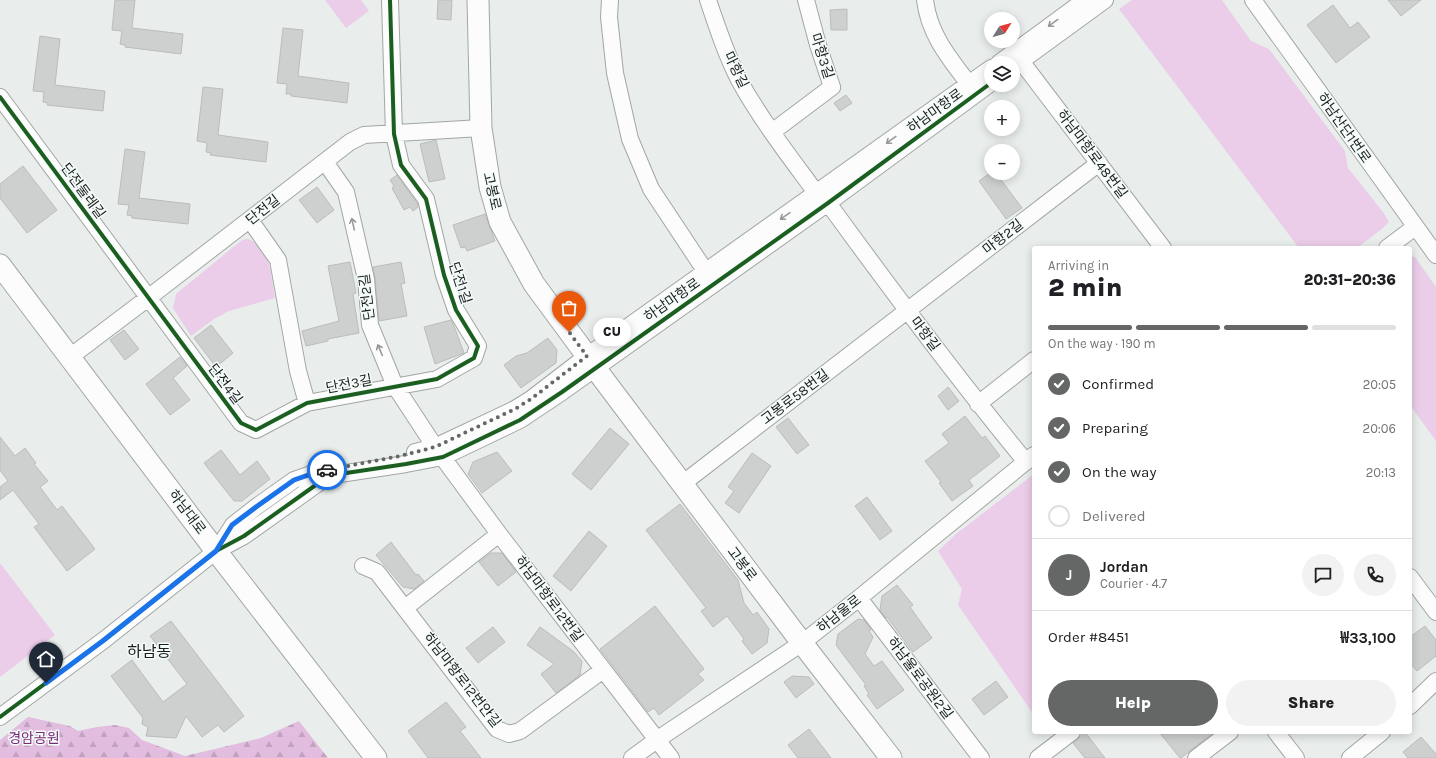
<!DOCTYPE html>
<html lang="en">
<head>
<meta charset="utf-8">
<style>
	:root { --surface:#fff; --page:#f2f2f2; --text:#202124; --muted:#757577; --line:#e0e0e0; --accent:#646766 }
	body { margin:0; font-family:Karla,"Noto Sans KR",sans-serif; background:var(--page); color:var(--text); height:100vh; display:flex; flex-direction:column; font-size:15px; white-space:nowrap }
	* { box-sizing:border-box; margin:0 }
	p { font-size:13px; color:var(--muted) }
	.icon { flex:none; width:22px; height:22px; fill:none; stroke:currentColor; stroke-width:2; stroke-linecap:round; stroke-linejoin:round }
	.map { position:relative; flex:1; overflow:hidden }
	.panel { position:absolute; left:1032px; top:246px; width:380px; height:488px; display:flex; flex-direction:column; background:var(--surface); border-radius:4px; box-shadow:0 2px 10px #0003 }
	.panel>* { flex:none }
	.needle { width:26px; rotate:53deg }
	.buttons { position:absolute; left:984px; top:12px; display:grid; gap:8px }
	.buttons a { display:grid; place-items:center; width:36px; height:36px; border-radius:50%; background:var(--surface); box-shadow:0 2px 10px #0003; font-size:20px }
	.pin { position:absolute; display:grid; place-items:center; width:34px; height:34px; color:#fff; margin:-41px -17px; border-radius:50% 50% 50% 0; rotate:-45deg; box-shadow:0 0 4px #0007 }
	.pin .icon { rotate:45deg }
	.courier { position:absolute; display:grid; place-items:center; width:40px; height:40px; margin:-20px; border:3px solid #1a73e8; border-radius:50%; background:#fff; color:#222; box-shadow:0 1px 5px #0007 }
	.bubble { position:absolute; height:28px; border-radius:14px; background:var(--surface); box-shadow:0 2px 10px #0003; font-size:13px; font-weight:800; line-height:28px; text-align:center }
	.summary em { font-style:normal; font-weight:800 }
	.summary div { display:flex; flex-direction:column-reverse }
	.summary { display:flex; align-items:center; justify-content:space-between; height:68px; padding:0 16px }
	h1 { font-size:26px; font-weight:800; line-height:30px }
	.bar { display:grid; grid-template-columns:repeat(4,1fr); gap:6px 4px; align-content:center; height:48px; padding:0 16px }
	.bar i { height:5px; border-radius:3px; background:var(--line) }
	.bar .current { background:var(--accent) }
	.bar p { grid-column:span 4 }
	.line { display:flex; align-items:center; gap:10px; padding:0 16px; border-top:1px solid var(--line) }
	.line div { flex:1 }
	.round { display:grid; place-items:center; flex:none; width:42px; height:42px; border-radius:21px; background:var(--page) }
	ol { padding:0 16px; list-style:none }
	li { display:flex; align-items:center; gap:12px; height:44px }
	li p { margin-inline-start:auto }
	li .icon { padding:4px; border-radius:50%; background:var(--accent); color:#fff; stroke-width:4 }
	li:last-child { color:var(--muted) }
	li i { width:22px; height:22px; border:2px solid var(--line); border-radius:50% }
	.primary-button { display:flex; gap:8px; margin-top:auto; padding:8px 16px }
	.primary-button a { flex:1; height:46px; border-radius:24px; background:var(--accent); color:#fff; font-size:16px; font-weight:800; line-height:46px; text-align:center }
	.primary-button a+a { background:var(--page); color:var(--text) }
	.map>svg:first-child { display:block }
	.green { fill:#ebcde9 }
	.forest { fill:url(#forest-firs) }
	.building { fill:#ced0cf; stroke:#babdbc }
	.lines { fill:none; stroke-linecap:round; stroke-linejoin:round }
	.minor-casing { stroke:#a2a6a4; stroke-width:18 }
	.major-casing { stroke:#a2a6a4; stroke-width:23 }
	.minor { stroke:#fcfcfc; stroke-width:16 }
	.major { stroke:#fcfcfc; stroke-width:21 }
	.cycleway-casing { stroke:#f4fcfa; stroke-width:6 }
	.cycleway { stroke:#1b5e20; stroke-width:4 }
	.oneway { stroke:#979998 }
	.done { stroke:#646766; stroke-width:4; stroke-dasharray:0 7.2 }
	.route { stroke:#1a73e8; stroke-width:5 }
	.labels { text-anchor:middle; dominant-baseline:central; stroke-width:3; stroke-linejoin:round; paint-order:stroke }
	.street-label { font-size:14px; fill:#1c1f1e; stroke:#f4fcfa }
	.park-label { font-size:14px; fill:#792777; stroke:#f4fcfa }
	.quarter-label { font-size:16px; fill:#1c1f1e; stroke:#f4fcfa }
</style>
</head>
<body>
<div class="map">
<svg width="1436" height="758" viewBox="0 0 1436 758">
	<defs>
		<pattern id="forest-firs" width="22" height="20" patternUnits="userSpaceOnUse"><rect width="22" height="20" fill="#e2bde0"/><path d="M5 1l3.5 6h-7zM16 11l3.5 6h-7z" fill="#c1a2c0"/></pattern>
	</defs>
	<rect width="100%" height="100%" fill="#e9edeb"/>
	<!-- green -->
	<path class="green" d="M 325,0 L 361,0 L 369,11 L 346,28 Z
		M 1132,0 L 1222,0 L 1251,41 L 1269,49 L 1345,151 L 1348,168 L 1383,212 L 1389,222 L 1383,228 L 1357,248 L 1299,248 L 1119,9 Z
		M 248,239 C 271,247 271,278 275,298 L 229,311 L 214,319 L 191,336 L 173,308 L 176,294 L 242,240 Z
		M 1410,256 L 1415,257 L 1436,287 L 1436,441 L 1410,405 Z
		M 1034,474 L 1034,715 L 958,605 L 962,589 L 938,551 L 956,534 Z
		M 0,563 L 55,635 L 0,677 Z"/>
	<!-- forest -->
	<path class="forest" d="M 28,717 L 70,726 L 78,731 L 97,727 L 115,725 L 129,728 L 142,740 L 185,756 L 261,738 L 299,721 L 328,758 L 0,758 L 0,740 Z"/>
	<!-- building -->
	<path class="building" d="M 115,0 L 135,0 L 132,28 L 183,34 L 181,54 L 125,47 L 125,45 L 120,44 L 122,31 L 112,30 Z
		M 438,0 L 452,0 L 451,20 L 437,19 Z
		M 1388,0 L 1421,0 L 1401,16 Z
		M 1333,5 L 1350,28 L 1358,22 L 1370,37 L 1336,63 L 1307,25 Z
		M 847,9 L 847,30 L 831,30 L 830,10 Z
		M 283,28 L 303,30 L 298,76 L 349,83 L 347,103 L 291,96 L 291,94 L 286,94 L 287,84 L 277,83 Z
		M 40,36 L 60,39 L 55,85 L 105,91 L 103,111 L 47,105 L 48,103 L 43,102 L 44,92 L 33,91 Z
		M 203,87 L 223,89 L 218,135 L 268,142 L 266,162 L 210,155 L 211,153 L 206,152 L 207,143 L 197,141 Z
		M 846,95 L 852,103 L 840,111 L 834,103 Z
		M 436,140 L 445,179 L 429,182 L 420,144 Z
		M 125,149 L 145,152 L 139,198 L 190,204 L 188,224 L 132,218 L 132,216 L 127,215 L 129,205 L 118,204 Z
		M 23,166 L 57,210 L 27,233 L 0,198 L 0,184 Z
		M 990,173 L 996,173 L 1022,208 L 1006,219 L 979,181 Z
		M 397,175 L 417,203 L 418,207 L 413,211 L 410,207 L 404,210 L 392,188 L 394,186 L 390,180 Z
		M 317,187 L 334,210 L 317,223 L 299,200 Z
		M 485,214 L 495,241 L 467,251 L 465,247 L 461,248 L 453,225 Z
		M 350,262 L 356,293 L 353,294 L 359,333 L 328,339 L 328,341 L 306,346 L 302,331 L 339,321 L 328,266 Z
		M 401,262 L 405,283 L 401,284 L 407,316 L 379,321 L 375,278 L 373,267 Z
		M 451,320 L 454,326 L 464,353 L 435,364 L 424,327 Z
		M 211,325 L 233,353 L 216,367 L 194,338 Z
		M 124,330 L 139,349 L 125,360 L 110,340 Z
		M 548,338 L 557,350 L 556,363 L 521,388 L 504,365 L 516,356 L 527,353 Z
		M 180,357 L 187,366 L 173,378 L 190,400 L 170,415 L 146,384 Z
		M 948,387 L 959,401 L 948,410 L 938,396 Z
		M 965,416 L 982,438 L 985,436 L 1000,456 L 969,480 L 973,486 L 952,501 L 939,483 L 941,482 L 925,461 L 949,443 L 942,434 Z
		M 788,418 L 809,445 L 797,454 L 776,427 Z
		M 610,428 L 629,444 L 591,490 L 572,474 Z
		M 0,437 L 15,456 L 25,448 L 36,463 L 34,464 L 48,481 L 40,487 L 57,510 L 62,506 L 95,549 L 67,571 L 34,527 L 39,524 L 13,490 L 0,500 L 0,487 L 8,481 L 0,470 Z
		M 221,450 L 240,475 L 257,461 L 270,479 L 242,501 L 234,501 L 204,463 Z
		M 497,452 L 512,471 L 482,493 L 468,474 L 473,462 Z
		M 752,453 L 771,466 L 739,513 L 725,503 L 734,491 L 728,487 Z
		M 867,497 L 892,531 L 880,540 L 855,506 Z
		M 680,504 L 738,580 L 744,603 L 753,615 L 757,612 L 769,629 L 767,643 L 752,654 L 742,641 L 744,639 L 727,616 L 713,627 L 701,611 L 706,608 L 646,530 Z
		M 589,531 L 607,546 L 571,591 L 553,576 Z
		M 391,542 L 416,575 L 418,574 L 424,581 L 414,589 L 403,587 L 376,555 Z
		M 491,553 L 502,553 L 516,572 L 498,586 L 479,562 Z
		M 897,585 L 913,605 L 910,607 L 932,638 L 913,652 L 887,617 L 886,618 L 880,610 L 882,596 Z
		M 655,606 L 704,669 L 698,674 L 704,680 L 659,715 L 654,708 L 648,712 L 600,649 Z
		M 858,619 L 864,620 L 871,630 L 869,631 L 873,637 L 865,654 L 874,666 L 882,661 L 904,690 L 877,709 L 867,695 L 869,694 L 864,686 L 866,685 L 836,645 L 838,634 Z
		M 171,621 L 244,716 L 224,732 L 218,725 L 202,737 L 186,716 L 176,738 L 146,736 L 148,727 L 142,724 L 143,718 L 111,676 L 132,660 L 163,702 L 187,684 L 150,636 Z
		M 1425,626 L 1436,640 L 1436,656 L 1417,671 L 1410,663 L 1410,637 Z
		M 493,627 L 505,642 L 478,663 L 466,648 Z
		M 540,627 L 573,651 L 582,661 L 580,675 L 556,693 L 541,674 L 554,664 L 527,645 Z
		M 792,676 L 809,677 L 814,684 L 796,698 L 784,682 Z
		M 996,681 L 1008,697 L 984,715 L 972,699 Z
		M 446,702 L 466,727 L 460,731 L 481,758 L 428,758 L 408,731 Z
		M 809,729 L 831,758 L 798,758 L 788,745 Z
		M 1085,732 L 1105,758 L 1085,758 L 1073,743 Z
		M 1159,732 L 1214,732 L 1181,758 L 1180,758 Z
		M 1421,737 L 1436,754 L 1436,758 L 1408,758 L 1403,752 Z"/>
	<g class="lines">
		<defs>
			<path id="minor" d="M 610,0 L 609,17 L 615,73 L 630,139 L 651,189 L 706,272
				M 708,0 C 717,27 726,54 739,80 C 761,120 790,157 817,194
				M 925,0 C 929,34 949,58 969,84
				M 1253,0 L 1436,255
				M 1021,61 L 1163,248
				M 999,63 L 1085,0
				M 1013,67 L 1105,0
				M 0,97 L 241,423 L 256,430 L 307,403 L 437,379 L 474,358 L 478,346 L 456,310 L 444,275 L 426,199 L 401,165 L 394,134 L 390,0
				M 772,132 L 832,87 L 818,45 L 806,0
				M 325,162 L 346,192 L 366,279 L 370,325 L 395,386 L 435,447 L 499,534 L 671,758
				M 828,203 C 892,291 957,378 1026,462
				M 250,220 L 278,260 L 298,371 L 307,403
				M 1387,248 L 1415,227
				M 70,357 L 148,298 L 350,142 L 364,135 L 481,128
				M 978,404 L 1034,360
				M 415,452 L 435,447 L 515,409 L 531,399 L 587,356 L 991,68
				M 682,484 L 1099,163
				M 217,550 L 233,525 L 256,507 L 294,480 L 317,472 L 330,470
				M 363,566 L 377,572 L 497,729 L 509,734 L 520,731 L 603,670
				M 1410,577 L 1436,612
				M 859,598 L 981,758
				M 405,608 L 499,534
				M 1410,706 L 1436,681
				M 0,717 L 104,640 L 216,551 L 244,536 L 320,482 L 333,475 L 406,464 L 443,457 L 520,420 L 562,392 L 828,203 L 991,83
				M 1276,732 L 1296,758
				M 632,758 L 658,739 L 802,643 L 859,598 L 1034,455
				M 1038,758 L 1072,732
				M 1196,758 L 1230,732
				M 1350,758 L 1382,732"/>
			<path id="major" d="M 478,0 L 481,128 L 490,187 L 500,222 L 534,284 L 587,356
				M 817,194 L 828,203
				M 0,265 L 216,551 L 376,758
				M 595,368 L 802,643 L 891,758"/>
		</defs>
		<!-- minor casing -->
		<use href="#minor" class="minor-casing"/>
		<!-- major casing -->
		<use href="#major" class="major-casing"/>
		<!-- minor -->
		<use href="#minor" class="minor"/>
		<!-- major -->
		<use href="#major" class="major"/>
		<defs>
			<path id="cycleway" d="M 0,97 L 241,423 L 256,430 L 307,403 L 437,379 L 474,358 L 478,346 L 456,310 L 444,275 L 426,199 L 401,165 L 394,134 L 390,0
				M 0,717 L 104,640 L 216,551 L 244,536 L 320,482 L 333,475 L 406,464 L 443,457 L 520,420 L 562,392 L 828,203 L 991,83"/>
		</defs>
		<!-- cycleway casing -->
		<use href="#cycleway" class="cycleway-casing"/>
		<!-- cycleway -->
		<use href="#cycleway" class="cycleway"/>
	</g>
	<!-- one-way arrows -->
	<defs><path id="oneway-shaft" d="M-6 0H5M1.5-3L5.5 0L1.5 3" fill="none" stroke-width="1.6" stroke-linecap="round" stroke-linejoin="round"/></defs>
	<g class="oneway">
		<use href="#oneway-shaft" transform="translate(1053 23) rotate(144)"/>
		<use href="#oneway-shaft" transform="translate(891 140) rotate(144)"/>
		<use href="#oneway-shaft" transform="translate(785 216) rotate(145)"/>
		<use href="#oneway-shaft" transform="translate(353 224) rotate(-103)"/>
		<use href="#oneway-shaft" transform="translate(380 350) rotate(-113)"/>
	</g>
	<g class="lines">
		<!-- done -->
		<path class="done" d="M 327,470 L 400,456 L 435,447 L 515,409 L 531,399 L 587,356 L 569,332"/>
		<!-- route -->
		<path class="route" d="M 46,683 L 104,640 L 216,551 L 232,525 L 256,507 L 294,480 L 317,472 L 327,470"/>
	</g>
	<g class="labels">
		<!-- street labels -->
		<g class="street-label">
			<text transform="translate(822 56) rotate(72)">마항3길</text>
			<text transform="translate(736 70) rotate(64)">마항길</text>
			<text transform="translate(935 111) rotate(-36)">하남마항로</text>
			<text transform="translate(1344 128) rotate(55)">하남산단1번로</text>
			<text transform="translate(1092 154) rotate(53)">하남마항로48번길</text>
			<text transform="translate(83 191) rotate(54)">단전둘레길</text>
			<text transform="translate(492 191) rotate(77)">고봉로</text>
			<text transform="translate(263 210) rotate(-38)">단전길</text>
			<text transform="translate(1003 237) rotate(-38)">마항2길</text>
			<text transform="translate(460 283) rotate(72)">단전1길</text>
			<text transform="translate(367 297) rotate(-97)">단전2길</text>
			<text transform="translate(672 300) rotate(-35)">하남마항로</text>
			<text transform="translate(925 334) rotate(53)">마항길</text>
			<text transform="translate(225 384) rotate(53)">단전4길</text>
			<text transform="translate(349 384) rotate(-11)">단전3길</text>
			<text transform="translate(795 397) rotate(-37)">고봉로58번길</text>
			<text transform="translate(187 512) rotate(53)">하남대로</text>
			<text transform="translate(742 564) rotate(53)">고봉로</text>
			<text transform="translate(549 599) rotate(53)">하남마항로12번길</text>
			<text transform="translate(839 614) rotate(-38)">하남울로</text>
			<text transform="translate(920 678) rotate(53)">하남울로공원2길</text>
			<text transform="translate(462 680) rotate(52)">하남마항로12번안길</text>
		</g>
		<!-- park labels -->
		<g class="park-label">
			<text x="34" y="738">경암공원</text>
		</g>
		<!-- quarter labels -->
		<g class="quarter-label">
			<text x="149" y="651">하남동</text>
		</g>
	</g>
</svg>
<div class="buttons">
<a><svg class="needle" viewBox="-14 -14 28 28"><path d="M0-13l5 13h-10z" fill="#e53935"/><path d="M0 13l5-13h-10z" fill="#757577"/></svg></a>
<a><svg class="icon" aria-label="layers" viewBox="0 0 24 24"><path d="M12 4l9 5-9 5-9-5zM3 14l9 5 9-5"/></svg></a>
<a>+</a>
<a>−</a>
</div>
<div class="pin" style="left:569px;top:332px;background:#ea580c"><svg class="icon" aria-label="bag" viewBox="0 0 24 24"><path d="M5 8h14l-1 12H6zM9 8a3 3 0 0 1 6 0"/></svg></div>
<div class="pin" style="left:46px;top:683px;background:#1f2937"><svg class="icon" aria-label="home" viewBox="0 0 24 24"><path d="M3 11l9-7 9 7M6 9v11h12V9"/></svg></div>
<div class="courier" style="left:327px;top:470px"><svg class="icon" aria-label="car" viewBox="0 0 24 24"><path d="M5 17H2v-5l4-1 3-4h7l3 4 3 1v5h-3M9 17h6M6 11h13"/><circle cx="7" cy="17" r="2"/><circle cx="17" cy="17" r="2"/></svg></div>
<div class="bubble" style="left:593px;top:318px;width:38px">CU</div>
<section class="panel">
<div class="summary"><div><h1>2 min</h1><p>Arriving in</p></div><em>20:31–20:36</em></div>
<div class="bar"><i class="current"></i><i class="current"></i><i class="current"></i><i></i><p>On the way · 190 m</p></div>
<ol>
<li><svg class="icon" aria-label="check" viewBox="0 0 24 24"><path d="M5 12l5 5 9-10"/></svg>Confirmed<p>20:05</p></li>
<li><svg class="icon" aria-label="check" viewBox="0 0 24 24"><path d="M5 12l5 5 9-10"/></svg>Preparing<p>20:06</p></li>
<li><svg class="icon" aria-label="check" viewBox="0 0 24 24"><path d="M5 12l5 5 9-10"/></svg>On the way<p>20:13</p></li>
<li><i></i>Delivered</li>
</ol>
<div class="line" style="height:72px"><b class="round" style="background:var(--accent);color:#fff">J</b><div><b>Jordan</b><p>Courier · 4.7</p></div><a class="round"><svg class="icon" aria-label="chat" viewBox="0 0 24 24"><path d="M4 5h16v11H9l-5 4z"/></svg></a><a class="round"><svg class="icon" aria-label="phone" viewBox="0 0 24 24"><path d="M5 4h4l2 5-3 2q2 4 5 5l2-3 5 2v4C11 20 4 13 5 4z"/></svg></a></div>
<div class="line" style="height:52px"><div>Order #8451</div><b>₩33,100</b></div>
<div class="primary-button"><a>Help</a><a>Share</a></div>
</section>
</div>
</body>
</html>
